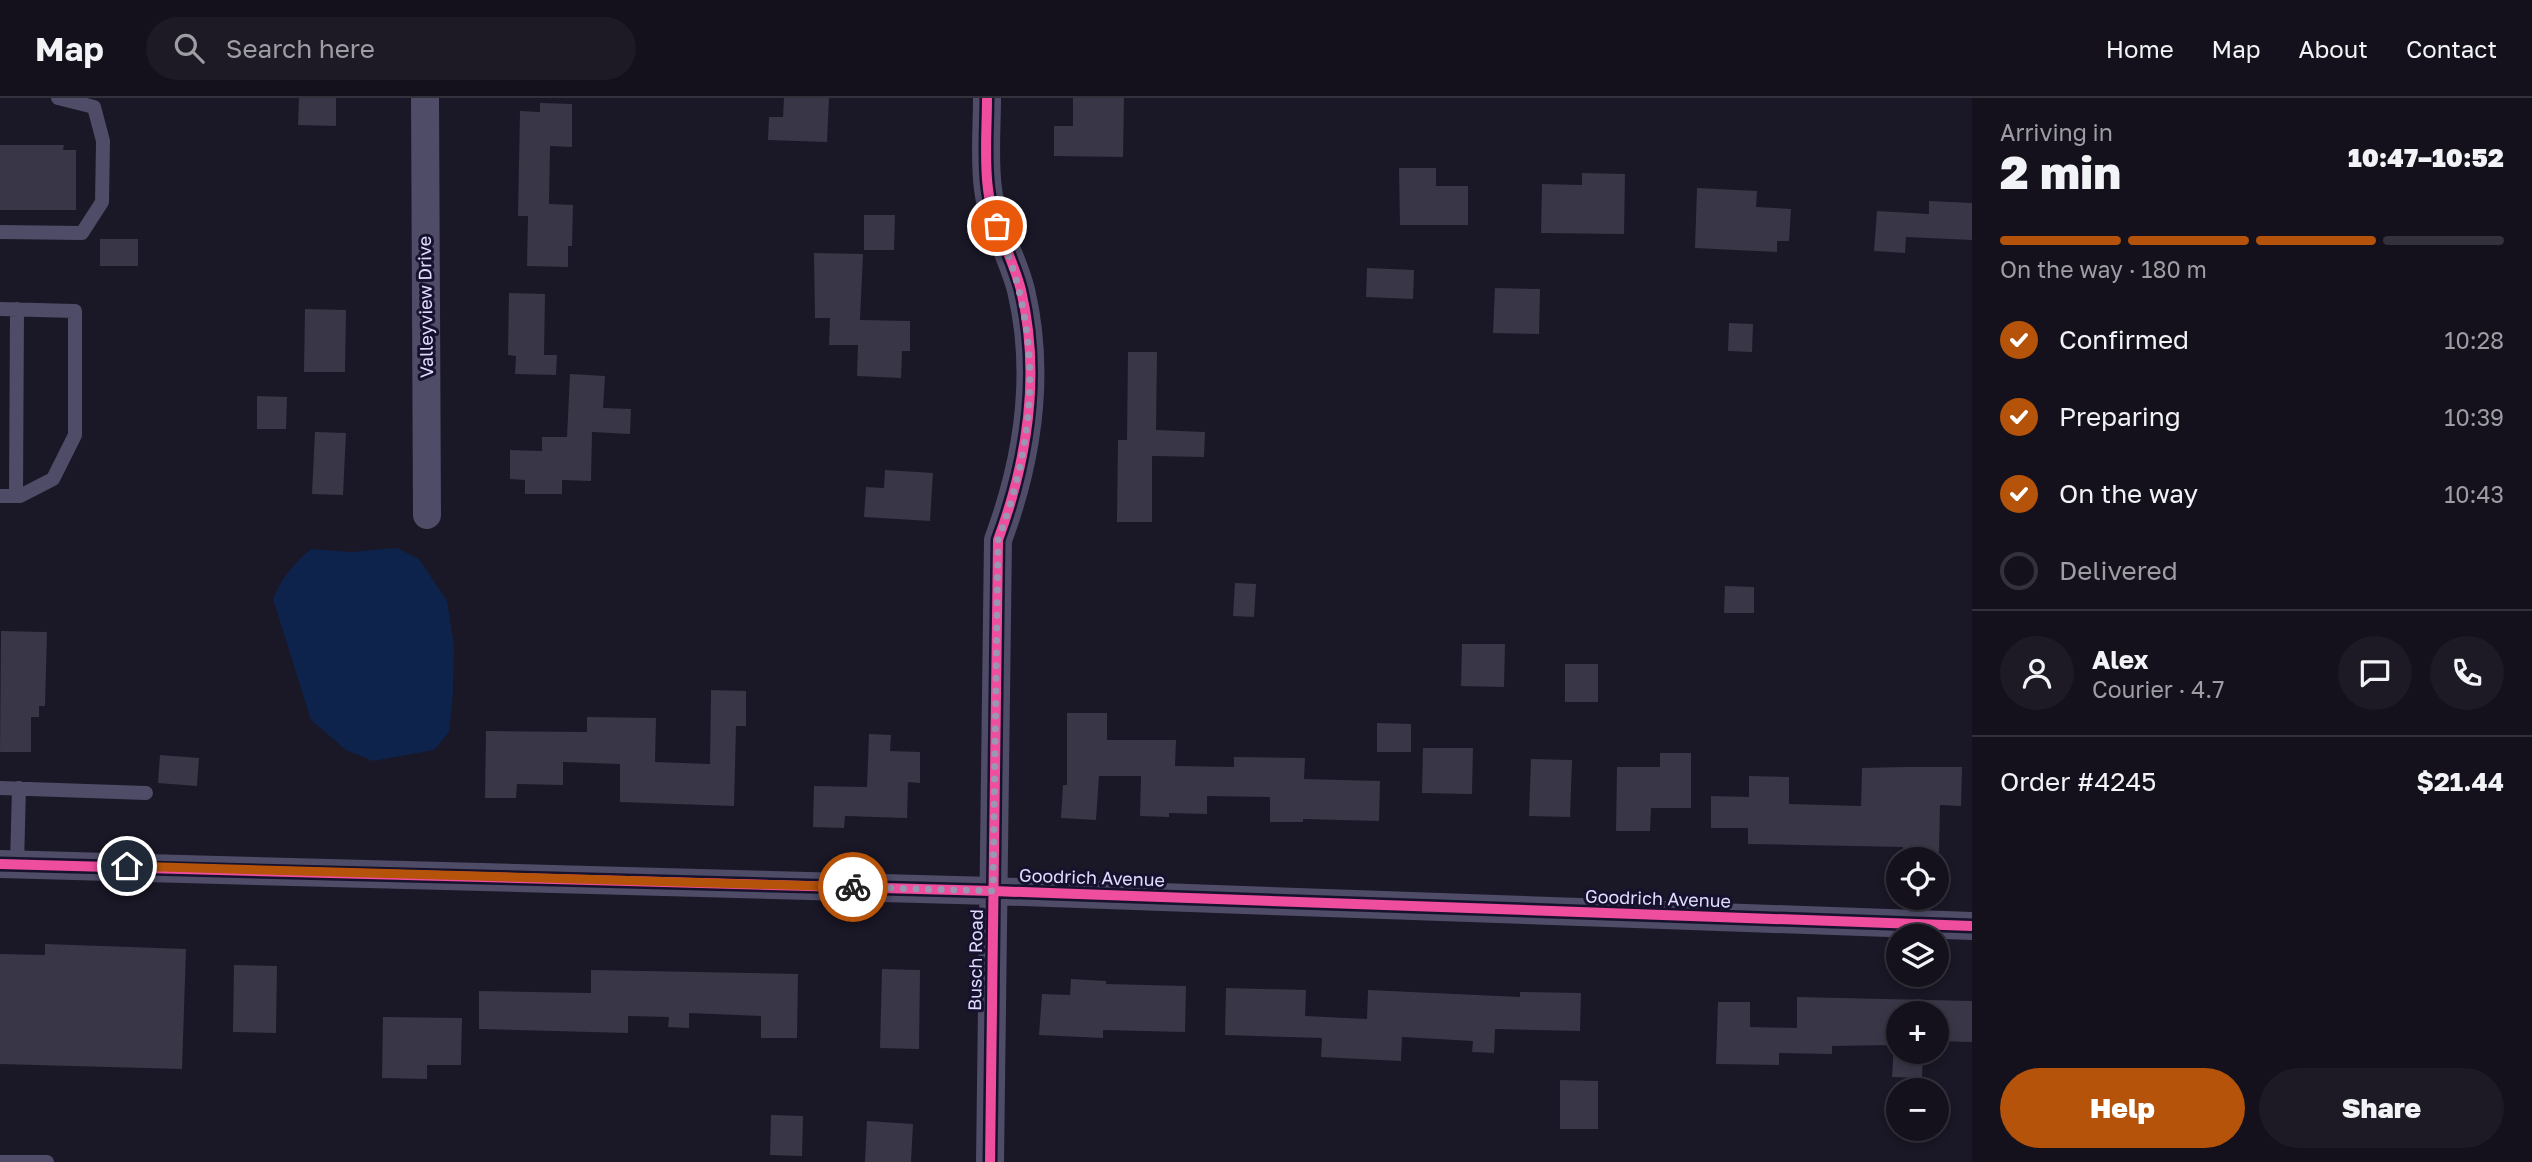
<!DOCTYPE html>
<html lang="en">
<head>
<meta charset="utf-8">
<style>
	:root { --surface:#14111c; --page:#1d1a25; --text:#f1f3f6; --muted:#9d9da3; --line:#33313b; --accent:#b45309 }
	body { margin:0; font-family:"Golos Text",sans-serif; background:var(--page); color:var(--text); height:100vh; display:flex; flex-direction:column; font-size:26px; white-space:nowrap }
	* { box-sizing:border-box; margin:0 }
	p { font-size:23px; color:var(--muted) }
	.icon { flex:none; width:38px; height:38px; fill:none; stroke:currentColor; stroke-width:2; stroke-linecap:round; stroke-linejoin:round }
	.map { position:relative; flex:1; overflow:hidden }
	.sheet { display:flex; flex-direction:column; background:var(--surface); width:560px }
	.sheet>* { flex:none }
	.buttons { position:absolute; left:1886px; top:749px; display:grid; gap:14px }
	.buttons a { display:grid; place-items:center; width:63px; height:63px; border-radius:50%; background:var(--surface); box-shadow:0 4px 10px #0003,0 0 0 2px var(--line); font-size:35px }
	.pin { position:absolute; display:grid; place-items:center; width:60px; height:60px; color:#fff; margin:-30px; border:4px solid #fff; border-radius:50%; box-shadow:0 2px 7px #0007 }
	.courier { position:absolute; display:grid; place-items:center; width:70px; height:70px; margin:-35px; border:5px solid #b45309; border-radius:50%; background:#fff; color:#222; box-shadow:0 2px 9px #0007 }
	.headline em { font-style:normal; font-weight:800 }
	.headline div { display:flex; flex-direction:column-reverse }
	.headline { display:flex; align-items:center; justify-content:space-between; height:119px; padding:0 28px }
	h1 { font-size:46px; font-weight:800; line-height:52px }
	.bar { display:grid; grid-template-columns:repeat(4,1fr); gap:10px 7px; align-content:center; height:84px; padding:0 28px }
	.bar i { height:9px; border-radius:5px; background:var(--line) }
	.bar .active { background:var(--accent) }
	.bar p { grid-column:span 4 }
	.line { display:flex; align-items:center; gap:18px; padding:0 28px; border-top:2px solid var(--line) }
	.line div { flex:1 }
	.round { display:grid; place-items:center; flex:none; width:74px; height:74px; border-radius:37px; background:var(--page) }
	ol { padding:0 28px; list-style:none }
	li { display:flex; align-items:center; gap:21px; height:77px }
	li p { margin-inline-start:auto }
	li .icon { padding:7px; border-radius:50%; background:var(--accent); color:#fff; stroke-width:4 }
	li:last-child { color:var(--muted) }
	li i { width:38px; height:38px; border:4px solid var(--line); border-radius:50% }
	.primary-button { display:flex; gap:14px; margin-top:auto; padding:14px 28px }
	.primary-button a { flex:1; height:80px; border-radius:42px; background:var(--accent); color:#fff; font-size:28px; font-weight:800; line-height:80px; text-align:center }
	.primary-button a+a { background:var(--page); color:var(--text) }
	header { display:flex; align-items:center; gap:42px; box-sizing:border-box; height:98px; padding:0 35px; background:var(--surface); border-bottom:2px solid var(--line) }
	header strong { font-size:33px }
	nav { display:flex; gap:38px; margin-inline-start:auto; font-size:24px }
	.search { width:490px; height:63px; background:var(--page); display:flex; align-items:center; gap:18px; box-sizing:border-box; padding:0 24px; border-radius:38px; color:var(--muted); font-size:26px }
	main { display:flex; flex:1; min-height:0 }
	.map>svg:first-child { display:block }
	.water { fill:#0d234c }
	.building { fill:#393647 }
	.lines { fill:none; stroke-linecap:round; stroke-linejoin:round }
	.lane { stroke:#4e4c67; stroke-width:14 }
	.street { stroke:#4e4c67; stroke-width:28 }
	.cycleway-casing { stroke:#16112c; stroke-width:15 }
	.cycleway { stroke:#ef4d9e; stroke-width:10 }
	.done { stroke:#9b97b3; stroke-width:7; stroke-dasharray:0 12.6 }
	.route { stroke:#b45309; stroke-width:9 }
	.labels { text-anchor:middle; dominant-baseline:central; stroke-width:6; stroke-linejoin:round; paint-order:stroke }
	.street-label { font-size:18px; fill:#e1dcff; stroke:#16112c }
</style>
</head>
<body>
<header>
<strong>Map</strong>
<div class="search"><svg class="icon" aria-label="search" viewBox="0 0 24 24"><circle cx="10" cy="10" r="6"/><path d="M15 15l6 6"/></svg>Search here</div>
<nav><a>Home</a><a>Map</a><a>About</a><a>Contact</a></nav>
</header>
<main>
<div class="map">
<svg width="1972" height="1064" viewBox="0 0 1972 1064">
	<rect width="100%" height="100%" fill="#1a1726"/>
	<!-- water -->
	<path class="water" d="M 397,450 L 419,461 L 447,503 L 454,547 L 453,595 L 449,634 L 434,652 L 373,663 L 346,652 L 311,622 L 273,501 C 281,481 294,465 311,451 L 351,454 Z"/>
	<!-- building -->
	<path class="building" d="M 299,0 L 336,0 L 336,28 L 298,27 Z
		M 784,0 L 829,0 L 827,44 L 768,42 L 769,19 L 783,19 Z
		M 1073,0 L 1124,0 L 1123,59 L 1054,58 L 1054,28 L 1073,28 Z
		M 540,5 L 572,6 L 572,49 L 550,48 L 549,106 L 573,107 L 572,148 L 568,148 L 568,169 L 527,168 L 528,118 L 518,118 L 520,13 L 540,14 Z
		M 0,47 L 64,47 L 63,52 L 76,52 L 76,112 L 0,112 Z
		M 1399,70 L 1436,70 L 1436,88 L 1468,88 L 1468,127 L 1400,127 Z
		M 1582,75 L 1625,76 L 1624,136 L 1541,135 L 1542,86 L 1582,87 Z
		M 1697,90 L 1757,93 L 1756,109 L 1791,111 L 1789,143 L 1777,143 L 1777,154 L 1695,150 Z
		M 1929,103 L 1972,105 L 1972,142 L 1906,139 L 1905,155 L 1874,153 L 1877,113 L 1929,116 Z
		M 864,117 L 895,117 L 894,152 L 864,152 Z
		M 100,141 L 138,141 L 138,168 L 100,168 Z
		M 814,155 L 863,156 L 860,222 L 910,223 L 910,253 L 902,253 L 901,280 L 857,278 L 858,247 L 829,247 L 830,220 L 815,220 Z
		M 1367,170 L 1414,172 L 1413,201 L 1366,199 Z
		M 1495,190 L 1540,191 L 1539,236 L 1493,235 Z
		M 509,195 L 545,196 L 544,257 L 557,257 L 556,277 L 515,276 L 516,258 L 508,257 Z
		M 305,211 L 346,212 L 345,274 L 304,274 Z
		M 1729,225 L 1753,226 L 1752,254 L 1728,253 Z
		M 1128,254 L 1157,254 L 1156,332 L 1205,334 L 1204,359 L 1152,358 L 1152,424 L 1117,424 L 1118,342 L 1127,342 Z
		M 570,276 L 605,278 L 603,310 L 631,311 L 630,336 L 592,334 L 591,383 L 562,382 L 562,396 L 525,396 L 525,382 L 510,381 L 510,352 L 542,353 L 542,339 L 567,339 Z
		M 257,298 L 287,299 L 286,331 L 257,331 Z
		M 315,334 L 346,335 L 343,397 L 312,396 Z
		M 885,372 L 933,375 L 930,423 L 864,419 L 866,389 L 884,390 Z
		M 1235,485 L 1256,486 L 1254,519 L 1233,518 Z
		M 1725,488 L 1754,489 L 1754,515 L 1724,515 Z
		M 1,533 L 47,534 L 45,608 L 39,608 L 39,619 L 31,619 L 31,654 L 0,654 Z
		M 1462,546 L 1505,546 L 1504,589 L 1461,588 Z
		M 1565,566 L 1598,566 L 1598,604 L 1565,604 Z
		M 711,592 L 746,593 L 746,628 L 736,628 L 734,708 L 620,704 L 620,666 L 563,664 L 563,687 L 517,686 L 516,700 L 485,700 L 486,633 L 587,634 L 587,619 L 656,620 L 655,664 L 710,666 Z
		M 1067,615 L 1107,615 L 1107,642 L 1176,642 L 1175,668 L 1234,669 L 1234,659 L 1305,660 L 1304,681 L 1380,683 L 1379,723 L 1303,721 L 1303,724 L 1270,724 L 1270,699 L 1207,698 L 1207,716 L 1169,715 L 1169,719 L 1140,718 L 1141,678 L 1099,678 L 1096,722 L 1061,720 L 1063,687 L 1067,687 Z
		M 1377,625 L 1411,626 L 1411,654 L 1377,654 Z
		M 869,636 L 891,637 L 890,653 L 920,654 L 920,685 L 908,684 L 907,720 L 845,718 L 844,730 L 813,729 L 814,688 L 867,689 Z
		M 1423,650 L 1473,650 L 1472,696 L 1422,695 Z
		M 1660,655 L 1691,655 L 1691,710 L 1651,710 L 1650,733 L 1616,733 L 1617,669 L 1660,669 Z
		M 160,657 L 199,660 L 197,688 L 158,685 Z
		M 1531,661 L 1572,662 L 1570,719 L 1529,718 Z
		M 1904,669 L 1962,669 L 1961,708 L 1940,707 L 1939,754 L 1903,754 L 1903,749 L 1748,746 L 1748,730 L 1711,730 L 1711,698 L 1749,699 L 1749,678 L 1789,679 L 1789,706 L 1861,708 L 1862,670 Z
		M 45,846 L 186,851 L 182,971 L 0,966 L 0,856 L 45,857 Z
		M 234,867 L 277,868 L 276,935 L 233,934 Z
		M 882,871 L 920,872 L 919,951 L 880,950 Z
		M 591,872 L 798,876 L 797,940 L 761,940 L 761,918 L 689,915 L 689,930 L 668,929 L 669,919 L 628,918 L 628,935 L 479,931 L 479,893 L 591,895 Z
		M 1071,881 L 1106,883 L 1106,886 L 1186,888 L 1185,934 L 1103,932 L 1103,940 L 1039,937 L 1042,896 L 1070,897 Z
		M 1226,890 L 1306,892 L 1305,918 L 1367,921 L 1368,892 L 1520,899 L 1520,894 L 1581,895 L 1580,933 L 1495,931 L 1494,955 L 1472,954 L 1473,943 L 1402,939 L 1401,963 L 1321,959 L 1322,940 L 1225,937 Z
		M 1797,899 L 1972,903 L 1972,944 L 1937,943 L 1937,915 L 1899,915 L 1899,954 L 1923,954 L 1922,980 L 1892,979 L 1894,947 L 1832,948 L 1832,956 L 1779,955 L 1779,967 L 1716,966 L 1718,904 L 1750,904 L 1750,929 L 1797,930 Z
		M 383,919 L 462,920 L 461,967 L 427,967 L 427,981 L 382,980 Z
		M 1560,982 L 1598,983 L 1598,1031 L 1560,1031 Z
		M 771,1017 L 803,1018 L 802,1058 L 770,1057 Z
		M 867,1023 L 913,1026 L 911,1064 L 865,1064 Z"/>
	<g class="lines">
		<!-- lane -->
		<path class="lane" d="M 0,134 L 82,135 L 102,104 L 103,43 L 94,9 L 58,0
			M 0,211 L 75,213 L 75,337 L 53,381 L 20,398 L 0,398
			M 16,398 L 17,211
			M 0,690 L 146,695
			M 17,766 L 19,690
			M 0,1064 L 47,1064"/>
		<!-- street -->
		<path class="street" d="M 425,0 L 427,417
			M 987,0 C 987,30 984,61 988,91 C 992,126 1012,157 1021,192 C 1041,277 1028,361 998,442 L 990,1064
			M 0,766 L 993,793 L 1972,828"/>
		<defs>
			<path id="cycleway" d="M 987,0 C 987,30 984,61 988,91 C 992,126 1012,157 1021,192 C 1041,277 1028,361 998,442 L 990,1064
				M 0,766 L 993,793 L 1972,828"/>
		</defs>
		<!-- cycleway casing -->
		<use href="#cycleway" class="cycleway-casing"/>
		<!-- cycleway -->
		<use href="#cycleway" class="cycleway"/>
	</g>
	<g class="lines">
		<!-- done -->
		<path class="done" d="M 853,789 L 993,793 L 998,442 C 1038,335 1043,234 997,128"/>
		<!-- route -->
		<path class="route" d="M 127,768 L 853,789"/>
	</g>
	<g class="labels">
		<!-- street labels -->
		<g class="street-label">
			<text transform="translate(425 209) rotate(-91)">Valleyview Drive</text>
			<text transform="translate(1092 779) rotate(2)">Goodrich Avenue</text>
			<text transform="translate(1658 800) rotate(2)">Goodrich Avenue</text>
			<text transform="translate(975 862) rotate(-89)">Busch Road</text>
		</g>
	</g>
</svg>
<div class="buttons">
<a><svg class="icon" aria-label="locate" viewBox="0 0 24 24"><circle cx="12" cy="12" r="6"/><path d="M12 2v4M12 18v4M2 12h4M18 12h4"/></svg></a>
<a><svg class="icon" aria-label="layers" viewBox="0 0 24 24"><path d="M12 4l9 5-9 5-9-5zM3 14l9 5 9-5"/></svg></a>
<a>+</a>
<a>−</a>
</div>
<div class="pin" style="left:997px;top:128px;background:#ea580c"><svg class="icon" aria-label="bag" viewBox="0 0 24 24"><path d="M5 8h14l-1 12H6zM9 8a3 3 0 0 1 6 0"/></svg></div>
<div class="pin" style="left:127px;top:768px;background:#1f2937"><svg class="icon" aria-label="home" viewBox="0 0 24 24"><path d="M3 11l9-7 9 7M6 9v11h12V9"/></svg></div>
<div class="courier" style="left:853px;top:789px"><svg class="icon" aria-label="bike" viewBox="0 0 24 24"><circle cx="6" cy="16" r="4"/><circle cx="18" cy="16" r="4"/><path d="M6 16l4-8h5l3 8M10 8l3 8H6M13 5h3"/></svg></div>
</div>
<section class="sheet">
<div class="headline"><div><h1>2 min</h1><p>Arriving in</p></div><em>10:47–10:52</em></div>
<div class="bar"><i class="active"></i><i class="active"></i><i class="active"></i><i></i><p>On the way · 180 m</p></div>
<ol>
<li><svg class="icon" aria-label="check" viewBox="0 0 24 24"><path d="M5 12l5 5 9-10"/></svg>Confirmed<p>10:28</p></li>
<li><svg class="icon" aria-label="check" viewBox="0 0 24 24"><path d="M5 12l5 5 9-10"/></svg>Preparing<p>10:39</p></li>
<li><svg class="icon" aria-label="check" viewBox="0 0 24 24"><path d="M5 12l5 5 9-10"/></svg>On the way<p>10:43</p></li>
<li><i></i>Delivered</li>
</ol>
<div class="line" style="height:126px"><a class="round"><svg class="icon" aria-label="person" viewBox="0 0 24 24"><circle cx="12" cy="8" r="4"/><path d="M4 21q1-7 8-7t8 7"/></svg></a><div><b>Alex</b><p>Courier · 4.7</p></div><a class="round"><svg class="icon" aria-label="chat" viewBox="0 0 24 24"><path d="M4 5h16v11H9l-5 4z"/></svg></a><a class="round"><svg class="icon" aria-label="phone" viewBox="0 0 24 24"><path d="M5 4h4l2 5-3 2q2 4 5 5l2-3 5 2v4C11 20 4 13 5 4z"/></svg></a></div>
<div class="line" style="height:91px"><div>Order #4245</div><b>$21.44</b></div>
<div class="primary-button"><a>Help</a><a>Share</a></div>
</section>
</main>
</body>
</html>
